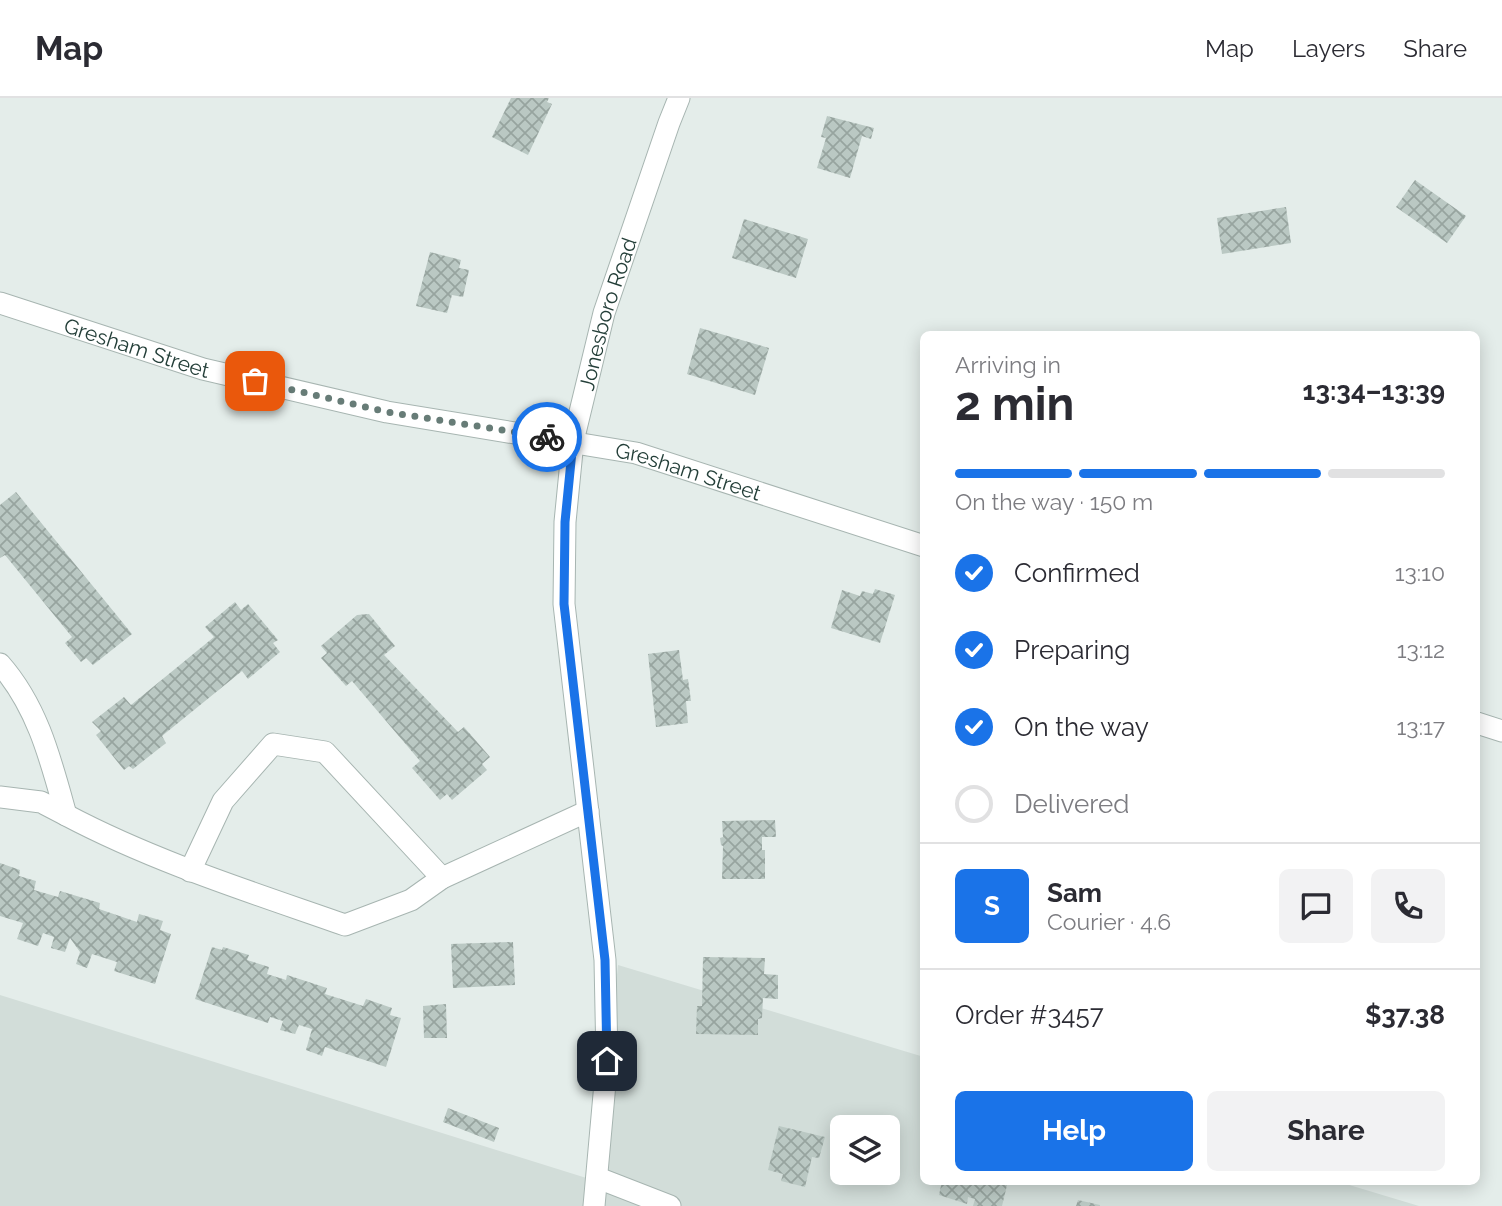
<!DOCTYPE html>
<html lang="en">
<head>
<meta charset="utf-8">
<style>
	:root { --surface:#fff; --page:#f2f2f3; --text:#2b2b33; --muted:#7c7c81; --line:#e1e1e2; --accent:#1a73e8 }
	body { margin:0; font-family:Raleway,sans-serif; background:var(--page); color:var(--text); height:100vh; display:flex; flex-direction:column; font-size:26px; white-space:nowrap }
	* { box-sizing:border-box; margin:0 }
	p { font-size:23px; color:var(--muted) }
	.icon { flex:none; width:38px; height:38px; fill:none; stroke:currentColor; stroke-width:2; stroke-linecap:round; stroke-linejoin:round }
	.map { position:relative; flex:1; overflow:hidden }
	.sheet { position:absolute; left:920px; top:233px; width:560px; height:854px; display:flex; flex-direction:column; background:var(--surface); border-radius:10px; box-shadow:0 4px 18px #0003 }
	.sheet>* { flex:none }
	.tools { position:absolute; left:830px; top:1017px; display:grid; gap:14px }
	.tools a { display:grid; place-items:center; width:70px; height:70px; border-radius:10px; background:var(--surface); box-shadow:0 4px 18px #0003; font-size:35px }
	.pin { position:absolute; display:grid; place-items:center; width:60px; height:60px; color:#fff; margin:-30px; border-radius:14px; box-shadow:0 4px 10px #0006 }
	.courier { position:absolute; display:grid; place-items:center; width:70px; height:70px; margin:-35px; border:5px solid #1a73e8; border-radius:50%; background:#fff; color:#222; box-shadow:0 2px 9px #0007 }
	.head em { font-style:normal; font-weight:700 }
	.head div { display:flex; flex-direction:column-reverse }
	.head { display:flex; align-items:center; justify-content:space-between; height:119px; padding:0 35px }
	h1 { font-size:46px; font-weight:700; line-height:52px }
	.bar { display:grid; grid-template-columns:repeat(4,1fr); gap:10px 7px; align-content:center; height:84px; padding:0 35px }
	.bar i { height:9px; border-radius:5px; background:var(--line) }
	.bar .active { background:var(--accent) }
	.bar p { grid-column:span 4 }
	.line { display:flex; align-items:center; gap:18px; padding:0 35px; border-top:2px solid var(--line) }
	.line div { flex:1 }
	.round { display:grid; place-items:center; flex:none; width:74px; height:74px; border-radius:10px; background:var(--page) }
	ol { padding:0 35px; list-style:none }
	li { display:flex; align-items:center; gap:21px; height:77px }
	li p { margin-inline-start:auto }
	li .icon { padding:7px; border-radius:50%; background:var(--accent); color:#fff; stroke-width:4 }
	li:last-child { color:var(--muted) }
	li i { width:38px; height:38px; border:4px solid var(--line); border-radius:50% }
	.button { display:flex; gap:14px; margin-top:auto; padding:14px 35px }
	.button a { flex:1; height:80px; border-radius:10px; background:var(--accent); color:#fff; font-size:28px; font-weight:700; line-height:80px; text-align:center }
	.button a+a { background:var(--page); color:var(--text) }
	header { display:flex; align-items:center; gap:42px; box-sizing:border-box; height:98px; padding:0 35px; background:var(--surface); border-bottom:2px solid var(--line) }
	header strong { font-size:33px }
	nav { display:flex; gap:38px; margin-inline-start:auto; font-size:24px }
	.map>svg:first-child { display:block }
	.built { fill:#d2ddd9; fill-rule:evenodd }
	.building { fill:url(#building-cross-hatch) }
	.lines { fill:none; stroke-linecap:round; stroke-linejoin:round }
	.minor-casing { stroke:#a7b5b1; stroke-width:23 }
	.minor { stroke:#fff; stroke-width:21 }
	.done { stroke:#677c77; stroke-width:7; stroke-dasharray:0 12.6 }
	.route { stroke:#1a73e8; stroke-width:9 }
	.labels { text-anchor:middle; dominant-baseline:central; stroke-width:5; stroke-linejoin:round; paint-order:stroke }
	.street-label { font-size:21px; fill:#243f39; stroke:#f5faf8 }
</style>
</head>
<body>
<header>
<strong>Map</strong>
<nav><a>Map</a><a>Layers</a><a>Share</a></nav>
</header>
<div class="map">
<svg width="1502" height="1108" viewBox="0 0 1502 1108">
	<defs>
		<pattern id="building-cross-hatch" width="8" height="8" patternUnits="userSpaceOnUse" patternTransform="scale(1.75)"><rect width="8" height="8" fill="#bac8c3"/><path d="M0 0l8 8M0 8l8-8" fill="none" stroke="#97a49f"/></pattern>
	</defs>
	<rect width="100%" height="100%" fill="#e4edea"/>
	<!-- built -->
	<path class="built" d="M 618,867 L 924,959 L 924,1083 L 1336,1083 L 1419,1108 L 0,1108 L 0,897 L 596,1083 ZM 842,1029 L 887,1029 L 887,1074 L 842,1074 Z"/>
	<!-- building -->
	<path class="building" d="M 511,0 L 549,0 L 547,4 L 552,6 L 528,57 L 492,39 Z
		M 827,18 L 874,30 L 871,41 L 862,38 L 850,80 L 817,70 L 826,40 L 821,39 Z
		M 1415,82 L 1466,118 L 1447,145 L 1396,109 Z
		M 1286,109 L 1291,145 L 1222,156 L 1217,120 Z
		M 744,121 L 808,141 L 796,180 L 732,160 Z
		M 430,154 L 461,162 L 459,170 L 469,172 L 463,199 L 452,197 L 447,215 L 416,208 Z
		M 700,230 L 769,250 L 755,297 L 687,276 Z
		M 16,394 L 132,536 L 93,567 L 86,560 L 81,564 L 65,545 L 72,539 L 5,457 L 0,460 L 0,407 Z
		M 875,491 L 895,497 L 880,545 L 831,530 L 842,492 L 860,498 L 862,493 L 873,496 Z
		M 235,504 L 241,512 L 248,506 L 278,542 L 273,545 L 280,554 L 248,581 L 242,573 L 162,638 L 166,645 L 133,671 L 129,668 L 124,672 L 96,637 L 101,633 L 92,624 L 124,599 L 131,607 L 214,539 L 205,529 Z
		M 369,516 L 395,548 L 384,557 L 458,634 L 464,629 L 490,659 L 482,666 L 487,672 L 452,702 L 447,696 L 440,702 L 412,670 L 420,663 L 352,583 L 346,588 L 321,560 L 327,555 L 321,548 L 357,517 Z
		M 679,552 L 683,582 L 688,581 L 691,603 L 686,603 L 688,625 L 656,629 L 648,556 Z
		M 775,722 L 776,739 L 762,739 L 762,752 L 765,752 L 765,781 L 722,781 L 723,748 L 721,747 L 720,740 L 723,739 L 722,723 Z
		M 0,765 L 20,772 L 19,778 L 36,783 L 34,792 L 58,799 L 60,793 L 100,805 L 99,811 L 137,824 L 139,816 L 163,823 L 160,832 L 171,836 L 155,886 L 114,873 L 117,864 L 92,856 L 87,870 L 76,866 L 80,854 L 70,840 L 65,854 L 51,850 L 54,839 L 43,835 L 38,848 L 17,841 L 23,825 L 0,818 Z
		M 513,844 L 515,887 L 453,890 L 451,846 Z
		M 212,849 L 222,852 L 223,849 L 249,857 L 247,862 L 269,869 L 267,876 L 286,882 L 287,877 L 327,890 L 325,896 L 363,908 L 366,901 L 392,910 L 390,917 L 401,920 L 386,969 L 325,949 L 322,958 L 306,952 L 312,931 L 299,927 L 295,936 L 280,932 L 283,923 L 270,919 L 268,925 L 195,901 Z
		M 703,859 L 765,860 L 764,876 L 778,877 L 778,901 L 763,900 L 762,920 L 758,921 L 758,937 L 696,936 L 697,908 L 702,908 Z
		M 446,906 L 447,940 L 424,940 L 423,908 Z
		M 448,1010 L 499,1030 L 494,1044 L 443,1024 Z
		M 779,1028 L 825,1039 L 819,1060 L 812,1059 L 805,1089 L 781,1083 L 783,1076 L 768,1072 Z
		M 942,1083 L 1008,1083 L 1002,1108 L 973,1108 L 975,1101 L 968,1099 L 967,1106 L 939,1097 Z
		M 1078,1102 L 1100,1107 L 1100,1108 L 1076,1108 Z"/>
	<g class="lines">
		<defs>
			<g id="minor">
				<path id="s1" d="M 0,205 L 203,271 L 387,314 L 636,355 L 924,448"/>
				<path d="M 0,566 C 38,609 51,663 66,717 L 41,704 L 0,699"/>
				<path d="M 1477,625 L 1502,633"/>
				<path d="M 66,717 C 155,764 251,794 345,827 L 411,802 L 442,780 L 588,713"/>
				<path d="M 190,773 L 223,703 L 273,646 L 325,654 L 442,780"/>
				<path d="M 598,1080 L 670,1108"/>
				<path id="s2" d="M 594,1108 L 607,963 L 605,862 L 564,506 L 565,424 L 573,343 L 604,215 L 669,25 L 679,0"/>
			</g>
		</defs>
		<!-- minor casing -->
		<use href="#minor" class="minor-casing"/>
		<!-- minor -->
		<use href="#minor" class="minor"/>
	</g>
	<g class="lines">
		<!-- done -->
		<path class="done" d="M 255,283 L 387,314 L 547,339"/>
		<!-- route -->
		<path class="route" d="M 547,339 L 573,343 L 565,424 L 564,506 L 605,862 L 607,963"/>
	</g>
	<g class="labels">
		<!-- street labels -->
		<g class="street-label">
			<text stroke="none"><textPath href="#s2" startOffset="900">Jonesboro Road</textPath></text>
			<text stroke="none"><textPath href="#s1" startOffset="144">Gresham Street</textPath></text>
			<text stroke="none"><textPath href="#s1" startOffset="710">Gresham Street</textPath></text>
		</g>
	</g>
</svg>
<div class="tools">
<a><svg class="icon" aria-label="layers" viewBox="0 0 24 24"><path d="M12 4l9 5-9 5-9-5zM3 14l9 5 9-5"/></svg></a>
</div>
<div class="pin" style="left:255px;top:283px;background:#ea580c"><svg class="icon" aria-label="bag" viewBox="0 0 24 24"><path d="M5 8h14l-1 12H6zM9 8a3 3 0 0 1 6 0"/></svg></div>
<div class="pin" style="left:607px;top:963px;background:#1f2937"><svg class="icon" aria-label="home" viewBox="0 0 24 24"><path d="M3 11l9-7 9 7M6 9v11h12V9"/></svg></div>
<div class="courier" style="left:547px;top:339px"><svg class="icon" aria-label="bike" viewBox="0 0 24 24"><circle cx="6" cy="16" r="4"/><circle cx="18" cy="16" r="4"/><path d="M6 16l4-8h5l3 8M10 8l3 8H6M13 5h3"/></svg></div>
<section class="sheet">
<div class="head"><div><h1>2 min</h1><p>Arriving in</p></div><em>13:34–13:39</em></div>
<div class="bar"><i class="active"></i><i class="active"></i><i class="active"></i><i></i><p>On the way · 150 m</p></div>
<ol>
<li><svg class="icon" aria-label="check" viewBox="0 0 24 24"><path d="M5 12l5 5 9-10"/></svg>Confirmed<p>13:10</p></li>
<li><svg class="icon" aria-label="check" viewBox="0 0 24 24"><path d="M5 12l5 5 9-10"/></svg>Preparing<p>13:12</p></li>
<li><svg class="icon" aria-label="check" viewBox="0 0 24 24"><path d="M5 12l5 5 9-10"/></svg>On the way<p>13:17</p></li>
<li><i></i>Delivered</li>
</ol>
<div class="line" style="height:126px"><b class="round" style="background:var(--accent);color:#fff">S</b><div><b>Sam</b><p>Courier · 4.6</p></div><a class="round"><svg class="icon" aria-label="chat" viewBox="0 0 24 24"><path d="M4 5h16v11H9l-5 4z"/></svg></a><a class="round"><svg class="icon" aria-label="phone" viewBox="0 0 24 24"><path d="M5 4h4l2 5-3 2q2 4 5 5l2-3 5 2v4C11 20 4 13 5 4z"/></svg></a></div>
<div class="line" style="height:91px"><div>Order #3457</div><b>$37.38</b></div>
<div class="button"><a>Help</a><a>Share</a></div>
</section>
</div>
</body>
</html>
